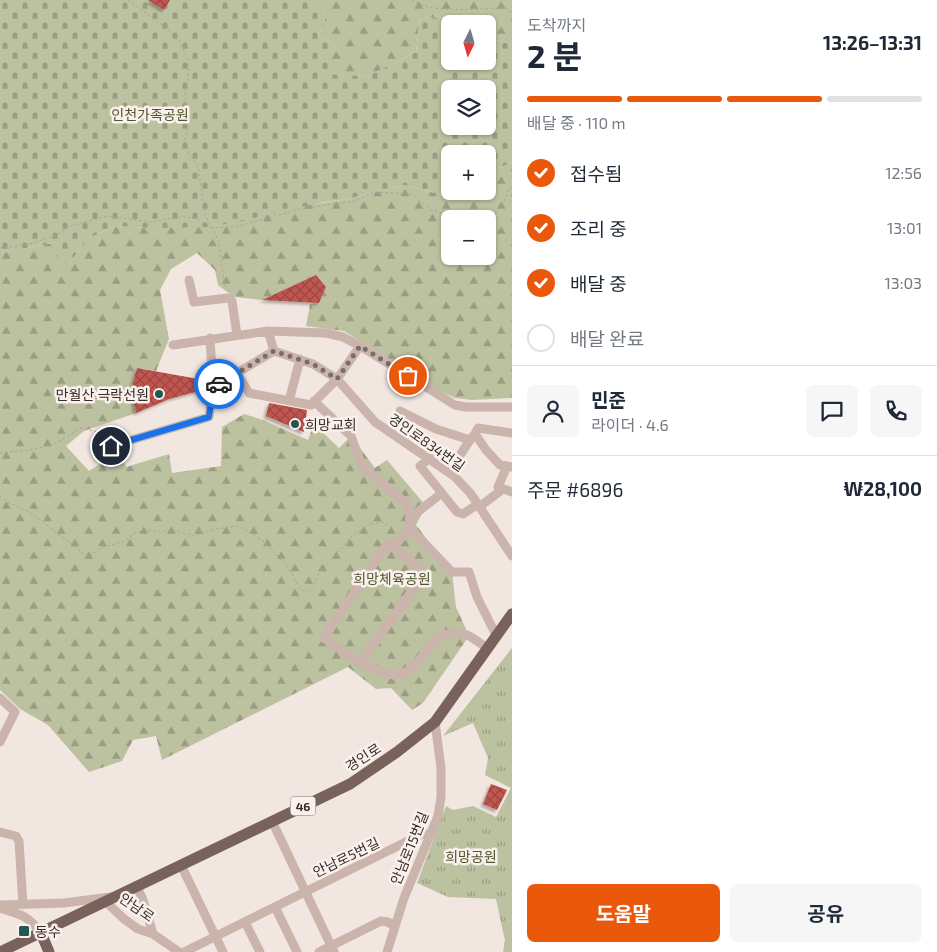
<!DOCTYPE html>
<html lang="ko">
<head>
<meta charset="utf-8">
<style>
	:root { --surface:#fff; --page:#f6f6f7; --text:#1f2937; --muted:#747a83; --line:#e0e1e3; --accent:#ea580c }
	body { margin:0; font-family:"Exo 2","Noto Sans KR",sans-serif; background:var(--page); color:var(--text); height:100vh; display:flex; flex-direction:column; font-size:19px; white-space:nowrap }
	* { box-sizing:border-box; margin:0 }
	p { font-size:16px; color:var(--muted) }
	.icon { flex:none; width:28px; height:28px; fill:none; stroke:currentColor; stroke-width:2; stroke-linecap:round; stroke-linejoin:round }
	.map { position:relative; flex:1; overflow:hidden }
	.side { display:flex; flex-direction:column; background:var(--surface); width:425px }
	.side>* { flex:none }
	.needle { width:32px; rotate:185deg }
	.tools { position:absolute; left:441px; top:15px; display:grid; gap:10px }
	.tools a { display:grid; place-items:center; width:55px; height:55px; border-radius:8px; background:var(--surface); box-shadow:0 1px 4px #0004; font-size:25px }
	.pin { position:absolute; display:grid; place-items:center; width:42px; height:42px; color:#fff; margin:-21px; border:2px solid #fff; border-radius:50%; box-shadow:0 1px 5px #0007 }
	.courier { position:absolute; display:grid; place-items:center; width:50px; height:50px; margin:-25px; border:4px solid #1a73e8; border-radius:50%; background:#fff; color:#222; box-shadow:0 1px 6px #0007 }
	.head em { font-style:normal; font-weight:700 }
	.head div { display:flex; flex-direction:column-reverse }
	.head { display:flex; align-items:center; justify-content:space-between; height:85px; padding:0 15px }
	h1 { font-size:32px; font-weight:700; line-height:38px }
	.bar { display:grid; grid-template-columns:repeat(4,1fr); gap:8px 5px; align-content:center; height:60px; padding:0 15px }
	.bar i { height:6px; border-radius:4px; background:var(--line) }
	.bar .active { background:var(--accent) }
	.bar p { grid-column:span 4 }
	.line { display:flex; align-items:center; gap:12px; padding:0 15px; border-top:1px solid var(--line) }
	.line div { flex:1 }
	.round { display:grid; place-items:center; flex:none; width:52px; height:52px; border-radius:8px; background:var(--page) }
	ol { padding:0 15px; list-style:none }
	li { display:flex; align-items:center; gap:15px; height:55px }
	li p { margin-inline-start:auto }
	li .icon { padding:5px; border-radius:50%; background:var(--accent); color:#fff; stroke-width:4 }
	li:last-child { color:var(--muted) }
	li i { width:28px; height:28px; border:2px solid var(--line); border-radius:50% }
	.primary-button { display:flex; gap:10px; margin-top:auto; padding:10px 15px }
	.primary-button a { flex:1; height:58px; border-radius:8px; background:var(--accent); color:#fff; font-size:20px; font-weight:700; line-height:58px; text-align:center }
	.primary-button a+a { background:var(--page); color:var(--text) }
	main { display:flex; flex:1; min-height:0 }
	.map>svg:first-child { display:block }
	.grass { fill:url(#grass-tufts) }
	.forest { fill:url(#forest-firs); fill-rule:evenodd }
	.cemetery { fill:url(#cemetery-stones); fill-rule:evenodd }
	.building { fill:url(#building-cross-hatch); filter:url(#shadow) }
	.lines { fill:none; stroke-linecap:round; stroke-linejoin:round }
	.path { stroke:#b69e96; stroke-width:1; stroke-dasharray:2.5 2.5; stroke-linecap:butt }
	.minor { stroke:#cab4ac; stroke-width:9 }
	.major { stroke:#79615c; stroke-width:11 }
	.done { stroke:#796d6a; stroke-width:5; stroke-dasharray:0 9 }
	.route { stroke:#1a73e8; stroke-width:6 }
	.poi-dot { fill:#215852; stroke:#faf1ec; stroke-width:2 }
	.labels { text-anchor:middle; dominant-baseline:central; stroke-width:5; stroke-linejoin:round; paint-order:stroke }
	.shield { fill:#faf1ec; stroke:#726764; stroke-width:1 }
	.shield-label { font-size:12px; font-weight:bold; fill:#382c2a }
	.park-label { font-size:14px; fill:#4f552f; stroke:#faf1ec }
	.poi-label { font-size:14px; fill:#382c2a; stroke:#faf1ec; text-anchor:start }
	.street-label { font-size:14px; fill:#382c2a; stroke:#faf1ec }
</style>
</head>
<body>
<main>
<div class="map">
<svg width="512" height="952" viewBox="0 0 512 952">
	<defs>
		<pattern id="grass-tufts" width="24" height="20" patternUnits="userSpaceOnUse" patternTransform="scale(1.25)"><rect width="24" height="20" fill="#bcc1a0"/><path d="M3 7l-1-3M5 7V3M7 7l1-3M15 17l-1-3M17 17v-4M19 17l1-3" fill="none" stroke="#9a9d83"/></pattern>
		<pattern id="forest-firs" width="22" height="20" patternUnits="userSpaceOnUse" patternTransform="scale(1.25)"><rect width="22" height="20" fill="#bcc1a0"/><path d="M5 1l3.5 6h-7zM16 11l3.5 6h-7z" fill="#9a9d83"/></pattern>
		<pattern id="cemetery-stones" width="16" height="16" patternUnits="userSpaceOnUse" patternTransform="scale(1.25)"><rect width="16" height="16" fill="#bcc1a0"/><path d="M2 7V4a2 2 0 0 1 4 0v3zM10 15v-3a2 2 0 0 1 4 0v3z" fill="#9a9d83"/></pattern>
		<pattern id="building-cross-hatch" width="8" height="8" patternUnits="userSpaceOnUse" patternTransform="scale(1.25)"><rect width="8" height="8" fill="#c0564f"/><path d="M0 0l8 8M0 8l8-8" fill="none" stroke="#9d4742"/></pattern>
		<filter id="shadow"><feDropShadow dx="-2.5" dy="2.5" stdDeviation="1" flood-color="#0004"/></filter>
	</defs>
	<rect width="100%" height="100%" fill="#f2e6e0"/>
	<!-- grass -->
	<path class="grass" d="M 512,648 L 512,952 L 503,952 L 505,941 L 496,899 L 448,897 L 417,883 L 446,806 L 453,810 L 473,806 L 496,817 L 511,788 L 485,775 L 488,758 L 473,723 L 443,736 Z"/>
	<!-- forest -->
	<path class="forest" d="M 322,0 L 512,0 L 512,44 L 488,39 L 488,24 L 463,24 L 462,17 L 420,18 L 416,52 L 368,76 L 328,74 L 334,44 L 318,36 L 325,21 L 322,5 Z
		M 512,162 L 512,398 L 472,400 L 455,398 L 440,391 L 344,331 L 306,326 L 310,304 L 319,303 L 326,287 L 316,275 L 262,300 L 234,297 L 218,285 L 215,270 L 197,253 L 171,269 L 160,290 L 169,339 L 156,371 L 137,368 L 131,390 L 136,413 L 84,431 L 66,446 L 89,471 L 120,451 L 126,467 L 169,454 L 172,473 L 221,466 L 222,427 L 244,414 L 263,420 L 308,440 L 314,424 L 339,448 L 351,436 L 375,468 L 387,460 L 426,506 L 416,525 L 452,572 L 456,607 L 469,636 L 423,703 L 412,710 L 391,688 L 376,689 L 348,667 L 162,760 L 156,736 L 133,740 L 122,761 L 89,772 L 48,725 L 20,709 L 0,690 L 0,253 L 58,242 L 68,264 L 89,238 L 116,226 L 150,228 L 348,199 L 404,185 L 462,200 L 464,191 L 488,191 L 488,173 ZM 450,219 L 488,219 L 488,256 L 450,256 Z"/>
	<!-- cemetery -->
	<path class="cemetery" d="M 0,0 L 322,0 L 322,5 L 325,21 L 318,36 L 334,44 L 329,74 L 368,76 L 416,52 L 420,18 L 462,17 L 463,24 L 450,24 L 450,61 L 488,61 L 488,39 L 512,44 L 512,162 L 488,173 L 488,154 L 450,154 L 450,191 L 464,191 L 462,200 L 404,185 L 348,199 L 324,202 L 212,227 L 150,228 L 116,226 L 89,238 L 68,264 L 57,259 L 58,242 L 0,253 ZM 450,89 L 488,89 L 488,126 L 450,126 Z"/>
	<!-- building -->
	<path class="building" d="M 148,0 L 170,0 L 164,10 Z
		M 316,275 L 326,287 L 319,303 L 262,300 Z
		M 137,368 L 204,380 L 206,389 L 169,399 L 136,413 L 131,390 Z
		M 269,403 L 307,410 L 304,432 L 266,416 Z
		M 491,784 L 507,790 L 497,810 L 483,804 Z"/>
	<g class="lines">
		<!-- path -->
		<path class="path" d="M 128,0 L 166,28 L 179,40 L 188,60 L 188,80 L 185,91 L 187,131 L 185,140 L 189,155 L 198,166 L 205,215 L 219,241 L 224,281 L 226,289
			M 412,0 C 434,15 478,8 505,8 L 512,13
			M 487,219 C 499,213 505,202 508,189 L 512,187
			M 0,248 L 27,245 L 57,235 L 70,226 L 107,216 L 152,222 L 179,217 L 195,218 L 212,228 L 234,227 L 301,209 L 354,201 L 374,192 L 412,194 L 431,210 L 465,219
			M 0,453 C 32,450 53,449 80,428 L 98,432 L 105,439
			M 0,496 L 9,503 L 30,512 L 88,557 L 101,548 L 125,541 L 135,533 L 146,530 L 161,532 L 172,530 L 194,536 L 215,529 L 237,526 L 247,530 L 263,541 L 288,567 L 300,589 L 304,591 L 310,590 L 314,586 L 319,573 L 352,536 L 370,524 L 383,522 L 394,531"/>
		<!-- minor -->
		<path class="minor" d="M 189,280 L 194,302 L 228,298 L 232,301 L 237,335
			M 268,331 L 274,351
			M 210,338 L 213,387
			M 173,345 L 268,331 L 326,333 L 343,337 L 360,346 L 455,405 L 466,407 L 512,407
			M 237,373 L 249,393 L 311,405 L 337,379 L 360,346
			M 289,401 L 300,359
			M 314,401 L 351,436 L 362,466 L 409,506 L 410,528 L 393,547
			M 400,411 L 436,429 L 470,440 L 475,434 L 486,450 L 500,465 L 512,467
			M 475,434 L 478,428 L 512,433
			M 111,446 L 209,417 L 213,387 L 274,351 L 313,364 L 337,379 L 375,422 L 454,476 L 471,494 L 512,556
			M 430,458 L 420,466 L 457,512 L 463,514 L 478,504
			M 507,466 L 498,487 L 512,492
			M 449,472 L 470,440
			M 479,507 L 503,489
			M 410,521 L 415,514 L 442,493
			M 410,528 L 452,572 L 469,572 L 477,597 L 496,635
			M 387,544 L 393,547 L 425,573 L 360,663 L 324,638 Z
			M 360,663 C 369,666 385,674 394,675 C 425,675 427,621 467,635 C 474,638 481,644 487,648
			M 0,698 L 15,712 L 0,742
			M 272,821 L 334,952
			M 0,832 L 16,836 L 19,841 L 23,905
			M 181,865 L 223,952
			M 137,887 L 143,900 L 153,934
			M 106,902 L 124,919 L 138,929 L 153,934 L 179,952
			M 0,905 L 64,903 L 110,897
			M 275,907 L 297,952
			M 0,908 C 20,914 29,916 41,933
			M 245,922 L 260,952
			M 184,952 L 422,834 L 431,834
			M 319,952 L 381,921 L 388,922 L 394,926
			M 387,952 L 404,898 L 438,816 L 441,797 L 441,768 L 435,722"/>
		<!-- major -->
		<path class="major" d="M 41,933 L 49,952
			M 0,952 L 350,784 L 397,752 L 435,722 L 512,614"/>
	</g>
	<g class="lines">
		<!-- done -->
		<path class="done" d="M 219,384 L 274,351 L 313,364 L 337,379 L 360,346 L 408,376"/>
		<!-- route -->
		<path class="route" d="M 111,446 L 209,417 L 213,387 L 219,384"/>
	</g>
	<!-- markers -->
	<g class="poi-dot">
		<circle cx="159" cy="394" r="5"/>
		<circle cx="295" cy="424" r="5"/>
		<rect x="18" y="925" width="12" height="12" rx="2.5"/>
	</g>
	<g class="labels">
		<!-- shield labels -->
		<rect class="shield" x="290.5" y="796.5" width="25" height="19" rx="4"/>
		<g class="shield-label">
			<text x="303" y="806">46</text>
		</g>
		<!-- park labels -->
		<g class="park-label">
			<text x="150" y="114">인천가족공원</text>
			<text x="392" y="578">희망체육공원</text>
			<text x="471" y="856">희망공원</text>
		</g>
		<!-- poi labels -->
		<g class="poi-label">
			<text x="149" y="394" text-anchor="end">만월산 극락선원</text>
			<text x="305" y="424">희망교회</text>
			<text x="35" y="931">동수</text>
		</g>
		<!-- street labels -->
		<g class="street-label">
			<text transform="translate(427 442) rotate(35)">경인로834번길</text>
			<text transform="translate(363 757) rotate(-33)">경인로</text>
			<text transform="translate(409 848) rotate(-68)">안남로15번길</text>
			<text transform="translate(346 857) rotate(-26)">안남로5번길</text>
			<text transform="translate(137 907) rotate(35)">안남로</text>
		</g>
	</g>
</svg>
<div class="tools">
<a><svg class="needle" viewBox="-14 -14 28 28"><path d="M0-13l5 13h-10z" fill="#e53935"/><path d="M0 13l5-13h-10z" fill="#747a83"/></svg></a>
<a><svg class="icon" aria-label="layers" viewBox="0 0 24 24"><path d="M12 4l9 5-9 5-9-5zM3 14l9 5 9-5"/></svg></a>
<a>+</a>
<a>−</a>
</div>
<div class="pin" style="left:408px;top:376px;background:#ea580c"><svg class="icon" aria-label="bag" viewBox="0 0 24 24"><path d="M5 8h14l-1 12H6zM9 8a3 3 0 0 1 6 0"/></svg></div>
<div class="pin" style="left:111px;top:446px;background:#1f2937"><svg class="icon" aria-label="home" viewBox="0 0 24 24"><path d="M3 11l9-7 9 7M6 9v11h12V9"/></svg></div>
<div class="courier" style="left:219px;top:384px"><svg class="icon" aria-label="car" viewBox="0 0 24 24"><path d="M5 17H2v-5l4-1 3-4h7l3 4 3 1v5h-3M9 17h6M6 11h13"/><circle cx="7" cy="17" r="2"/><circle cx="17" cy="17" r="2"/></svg></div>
</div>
<section class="side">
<div class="head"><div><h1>2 분</h1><p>도착까지</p></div><em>13:26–13:31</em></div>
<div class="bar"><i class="active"></i><i class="active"></i><i class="active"></i><i></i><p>배달 중 · 110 m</p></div>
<ol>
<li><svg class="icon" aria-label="check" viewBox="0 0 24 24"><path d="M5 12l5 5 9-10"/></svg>접수됨<p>12:56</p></li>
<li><svg class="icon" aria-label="check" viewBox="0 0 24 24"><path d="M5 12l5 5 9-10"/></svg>조리 중<p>13:01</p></li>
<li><svg class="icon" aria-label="check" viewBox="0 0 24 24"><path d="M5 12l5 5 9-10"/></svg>배달 중<p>13:03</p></li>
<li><i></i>배달 완료</li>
</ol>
<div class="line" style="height:90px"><a class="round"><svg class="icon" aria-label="person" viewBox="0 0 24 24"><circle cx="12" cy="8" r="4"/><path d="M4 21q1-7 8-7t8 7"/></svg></a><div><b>민준</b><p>라이더 · 4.6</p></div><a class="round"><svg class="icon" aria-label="chat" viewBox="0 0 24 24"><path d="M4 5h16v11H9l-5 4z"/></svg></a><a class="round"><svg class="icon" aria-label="phone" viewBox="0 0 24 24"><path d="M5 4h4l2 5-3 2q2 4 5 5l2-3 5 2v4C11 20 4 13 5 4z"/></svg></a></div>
<div class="line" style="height:65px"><div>주문 #6896</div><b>₩28,100</b></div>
<div class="primary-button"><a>도움말</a><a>공유</a></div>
</section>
</main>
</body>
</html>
